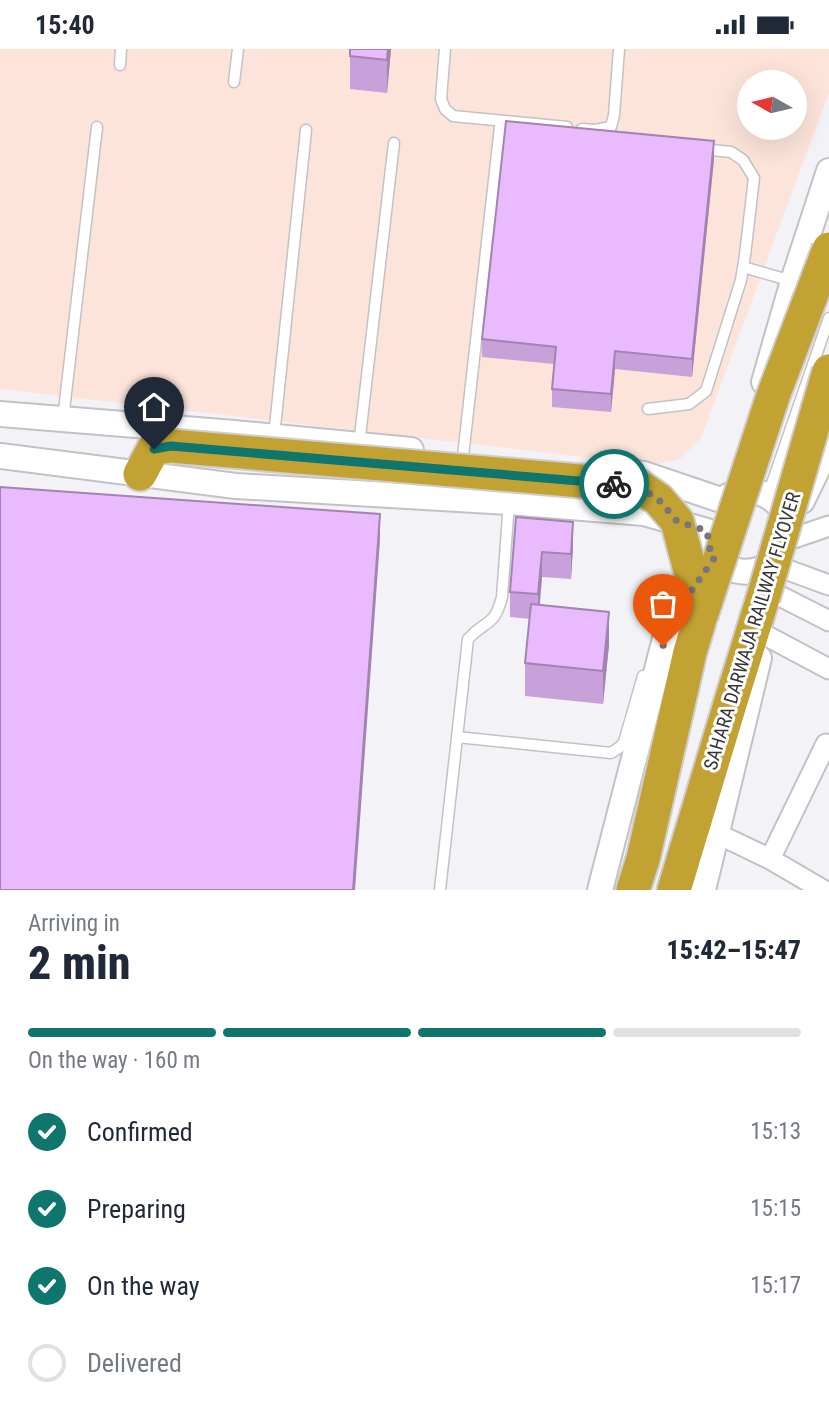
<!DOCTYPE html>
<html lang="en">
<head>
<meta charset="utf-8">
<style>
	:root { --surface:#fff; --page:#f6f6f7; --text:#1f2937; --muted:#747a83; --line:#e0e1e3; --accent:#0f766e }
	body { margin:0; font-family:"Roboto Condensed",sans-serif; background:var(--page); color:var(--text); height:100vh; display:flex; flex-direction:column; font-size:26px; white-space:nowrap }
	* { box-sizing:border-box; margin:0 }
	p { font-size:23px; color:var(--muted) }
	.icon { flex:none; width:38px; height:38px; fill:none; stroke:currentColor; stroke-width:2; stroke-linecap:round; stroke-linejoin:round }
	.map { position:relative; height:841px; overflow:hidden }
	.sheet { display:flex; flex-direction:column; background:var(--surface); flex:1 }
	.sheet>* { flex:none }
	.needle { width:46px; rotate:278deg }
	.tools { position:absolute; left:737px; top:21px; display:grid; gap:14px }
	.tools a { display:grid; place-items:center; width:70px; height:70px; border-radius:50%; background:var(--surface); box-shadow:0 7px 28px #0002; font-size:35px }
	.pin { position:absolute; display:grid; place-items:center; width:60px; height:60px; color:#fff; margin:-72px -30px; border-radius:50% 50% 50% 0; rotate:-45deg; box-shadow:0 0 7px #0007 }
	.pin .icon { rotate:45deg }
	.courier { position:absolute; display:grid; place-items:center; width:70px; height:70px; margin:-35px; border:5px solid #0f766e; border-radius:50%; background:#fff; color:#222; box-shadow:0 2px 9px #0007 }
	.head em { font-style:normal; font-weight:800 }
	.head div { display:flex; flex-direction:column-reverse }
	.head { display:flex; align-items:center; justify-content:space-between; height:119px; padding:0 28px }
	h1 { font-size:46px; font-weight:800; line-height:52px }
	.bar { display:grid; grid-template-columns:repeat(4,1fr); gap:10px 7px; align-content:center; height:84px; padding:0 28px }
	.bar i { height:9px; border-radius:5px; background:var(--line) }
	.bar .on { background:var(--accent) }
	.bar p { grid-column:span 4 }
	ol { padding:0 28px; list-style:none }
	li { display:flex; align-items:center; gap:21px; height:77px }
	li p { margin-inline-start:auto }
	li .icon { padding:7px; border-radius:50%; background:var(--accent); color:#fff; stroke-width:4 }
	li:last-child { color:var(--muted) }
	li i { width:38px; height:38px; border:4px solid var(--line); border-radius:50% }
	.status { display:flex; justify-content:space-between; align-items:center; height:49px; padding:0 35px; background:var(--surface); direction:ltr }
	.status svg { height:19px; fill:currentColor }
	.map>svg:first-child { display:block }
	.industrial { fill:#fce4da; fill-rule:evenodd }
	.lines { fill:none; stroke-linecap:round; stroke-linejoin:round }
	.service-casing { stroke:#c2c2c6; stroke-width:13 }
	.minor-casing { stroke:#c2c2c6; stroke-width:23 }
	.tertiary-casing { stroke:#c2c2c6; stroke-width:28 }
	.trunk-casing { stroke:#cececf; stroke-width:37 }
	.service { stroke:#fff; stroke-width:10 }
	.minor { stroke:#fff; stroke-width:19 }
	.tertiary { stroke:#fff; stroke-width:24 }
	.trunk { stroke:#c2a233; stroke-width:33 }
	.trunk-bridge-casing { stroke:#cececf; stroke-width:37; stroke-linecap:butt }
	.trunk-bridge { stroke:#c2a233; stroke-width:33 }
	.wall { fill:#c8a1da }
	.shaded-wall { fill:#a383b2 }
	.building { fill:#e9bbfe; stroke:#a383b2; stroke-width:2 }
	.done { stroke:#777779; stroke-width:7; stroke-dasharray:0 12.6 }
	.route { stroke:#0f766e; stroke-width:9 }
	.labels { text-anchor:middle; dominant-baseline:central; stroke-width:6; stroke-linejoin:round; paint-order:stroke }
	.street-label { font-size:19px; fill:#343435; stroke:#fff }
</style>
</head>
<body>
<div class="status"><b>15:40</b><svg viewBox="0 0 49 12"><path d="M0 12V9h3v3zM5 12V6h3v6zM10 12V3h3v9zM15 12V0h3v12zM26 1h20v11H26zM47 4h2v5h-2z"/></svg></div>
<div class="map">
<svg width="829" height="841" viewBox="0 0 829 841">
	<rect width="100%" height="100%" fill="#f3f3f7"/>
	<!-- industrial -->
	<path class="industrial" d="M 0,0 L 829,0 L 829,44 L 701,389 L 680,410 L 652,416 L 0,340 ZM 749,33 L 794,33 L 794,79 L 749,79 Z"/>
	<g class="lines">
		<defs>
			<path id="service" d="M 445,0 L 441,50 L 445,60 L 453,67 L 567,78
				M 120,16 L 121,0
				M 234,33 L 238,0
				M 582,80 L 595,81 L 611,78 L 614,66 L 619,0
				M 743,218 L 792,232
				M 648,360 L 689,355 L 706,342 L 741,231 L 745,206 L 754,129 L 743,111 L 731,103 L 702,100
				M 63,370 L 97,78
				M 274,387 L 306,81
				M 359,396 L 394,94
				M 463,407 L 500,78 L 517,80
				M 768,446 L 829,269
				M 457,688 L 611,704 L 620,698 L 624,693 L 643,627
				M 440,841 L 468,590 C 486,570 494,579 502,548 L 509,453"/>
			<path id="minor" d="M 788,491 L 829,477
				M 777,517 L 829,536
				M 776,545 L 829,572
				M 765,586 L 829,620
				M 718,785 L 770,810 L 823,841
				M 770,810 L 826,695"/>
			<path id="tertiary" d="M 764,333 L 793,232 L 829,122
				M 0,365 L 234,384 L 411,401
				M 0,407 L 236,437 L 509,453 L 644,464 L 707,482
				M 625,423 L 644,425 L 721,451
				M 728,447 C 756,433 785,450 788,480
				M 802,452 L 829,396
				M 710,499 C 726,527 752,529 777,511
				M 600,841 L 669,574 L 699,531
				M 703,841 L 759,609"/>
			<path id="trunk" d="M 140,425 L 154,399 L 171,397
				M 633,841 L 643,810 L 690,603 L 699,573
				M 674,841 L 731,652 L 763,549"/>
		</defs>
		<!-- service casing -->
		<use href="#service" class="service-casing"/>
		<!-- minor casing -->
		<use href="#minor" class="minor-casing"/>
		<!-- tertiary casing -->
		<use href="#tertiary" class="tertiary-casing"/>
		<!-- trunk casing -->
		<use href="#trunk" class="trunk-casing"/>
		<!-- service -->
		<use href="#service" class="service"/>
		<!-- minor -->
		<use href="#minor" class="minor"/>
		<!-- tertiary -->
		<use href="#tertiary" class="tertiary"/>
		<!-- trunk -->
		<use href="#trunk" class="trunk"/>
		<defs>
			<path id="trunk-bridge" d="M 171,397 L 639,437 L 658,450 L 677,472 L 694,536 L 699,573
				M 763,549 L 829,322
				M 701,567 L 773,347 L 829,200"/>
		</defs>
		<!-- trunk-bridge casing -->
		<use href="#trunk-bridge" class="trunk-bridge-casing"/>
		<!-- trunk-bridge -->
		<use href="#trunk-bridge" class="trunk-bridge"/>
	</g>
	<!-- wall -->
	<path class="wall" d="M 350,0 L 391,0 L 387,44 L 350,40 Z
		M 714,110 L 692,328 L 615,320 L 611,363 L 552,358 L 552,340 L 554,315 L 482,308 L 482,290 Z
		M 516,468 L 573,498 L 571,530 L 542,528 L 540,556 L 609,596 L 603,655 L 525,647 L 525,614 L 530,570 L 510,568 L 510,543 Z"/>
	<!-- shaded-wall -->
	<path class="shaded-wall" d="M 388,0 L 391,0 L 387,44 L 387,11 Z
		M 714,92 L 714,110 L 692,328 L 692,310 Z
		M 615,302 L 615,320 L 611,363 L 611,345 Z
		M 380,465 L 380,491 L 355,841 L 353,841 Z
		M 573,473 L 573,498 L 571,530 L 571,505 Z
		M 542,503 L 542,528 L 538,570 L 538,545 Z
		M 609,563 L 609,596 L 603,655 L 603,622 Z"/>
	<!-- building -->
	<path class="building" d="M 350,0 L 388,0 L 387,11 L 350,7 Z
		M 506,72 L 714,92 L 692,310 L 615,302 L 611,345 L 552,340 L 556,298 L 482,290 Z
		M 0,438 L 380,465 L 353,841 L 0,841 Z
		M 516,468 L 573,473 L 571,505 L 542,503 L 538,545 L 510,543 Z
		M 531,555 L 609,563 L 603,622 L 525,614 Z"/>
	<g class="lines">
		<!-- done -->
		<path class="done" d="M 614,435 L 639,438 L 658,450 L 677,472 L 707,482 L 710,500 L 715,508 L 669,574 L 663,597"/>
		<!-- route -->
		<path class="route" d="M 154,400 L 171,397 L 614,435"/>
	</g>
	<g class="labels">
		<!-- street labels -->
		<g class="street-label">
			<text transform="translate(752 582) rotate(-73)">SAHARA DARWAJA RAILWAY FLYOVER</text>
		</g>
	</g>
</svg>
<div class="tools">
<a><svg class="needle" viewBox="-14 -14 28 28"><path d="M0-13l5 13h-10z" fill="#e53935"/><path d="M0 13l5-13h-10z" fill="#747a83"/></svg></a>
</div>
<div class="pin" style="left:663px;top:597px;background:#ea580c"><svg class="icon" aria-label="bag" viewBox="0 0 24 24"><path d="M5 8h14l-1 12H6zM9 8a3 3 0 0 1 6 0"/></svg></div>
<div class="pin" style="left:154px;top:400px;background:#1f2937"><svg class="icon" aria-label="home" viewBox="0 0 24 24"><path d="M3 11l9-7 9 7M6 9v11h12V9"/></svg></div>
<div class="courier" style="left:614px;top:435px"><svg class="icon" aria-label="bike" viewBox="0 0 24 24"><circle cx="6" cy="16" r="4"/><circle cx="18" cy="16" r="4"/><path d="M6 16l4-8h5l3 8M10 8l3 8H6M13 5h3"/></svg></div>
</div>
<section class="sheet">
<div class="head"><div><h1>2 min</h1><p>Arriving in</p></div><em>15:42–15:47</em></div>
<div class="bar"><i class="on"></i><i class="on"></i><i class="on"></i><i></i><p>On the way · 160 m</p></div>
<ol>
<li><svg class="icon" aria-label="check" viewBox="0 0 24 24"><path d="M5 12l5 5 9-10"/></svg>Confirmed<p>15:13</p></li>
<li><svg class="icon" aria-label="check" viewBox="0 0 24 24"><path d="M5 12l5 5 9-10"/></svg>Preparing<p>15:15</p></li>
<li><svg class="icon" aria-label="check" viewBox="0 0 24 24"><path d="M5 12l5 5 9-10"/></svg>On the way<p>15:17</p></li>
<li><i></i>Delivered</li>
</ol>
</section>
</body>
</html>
